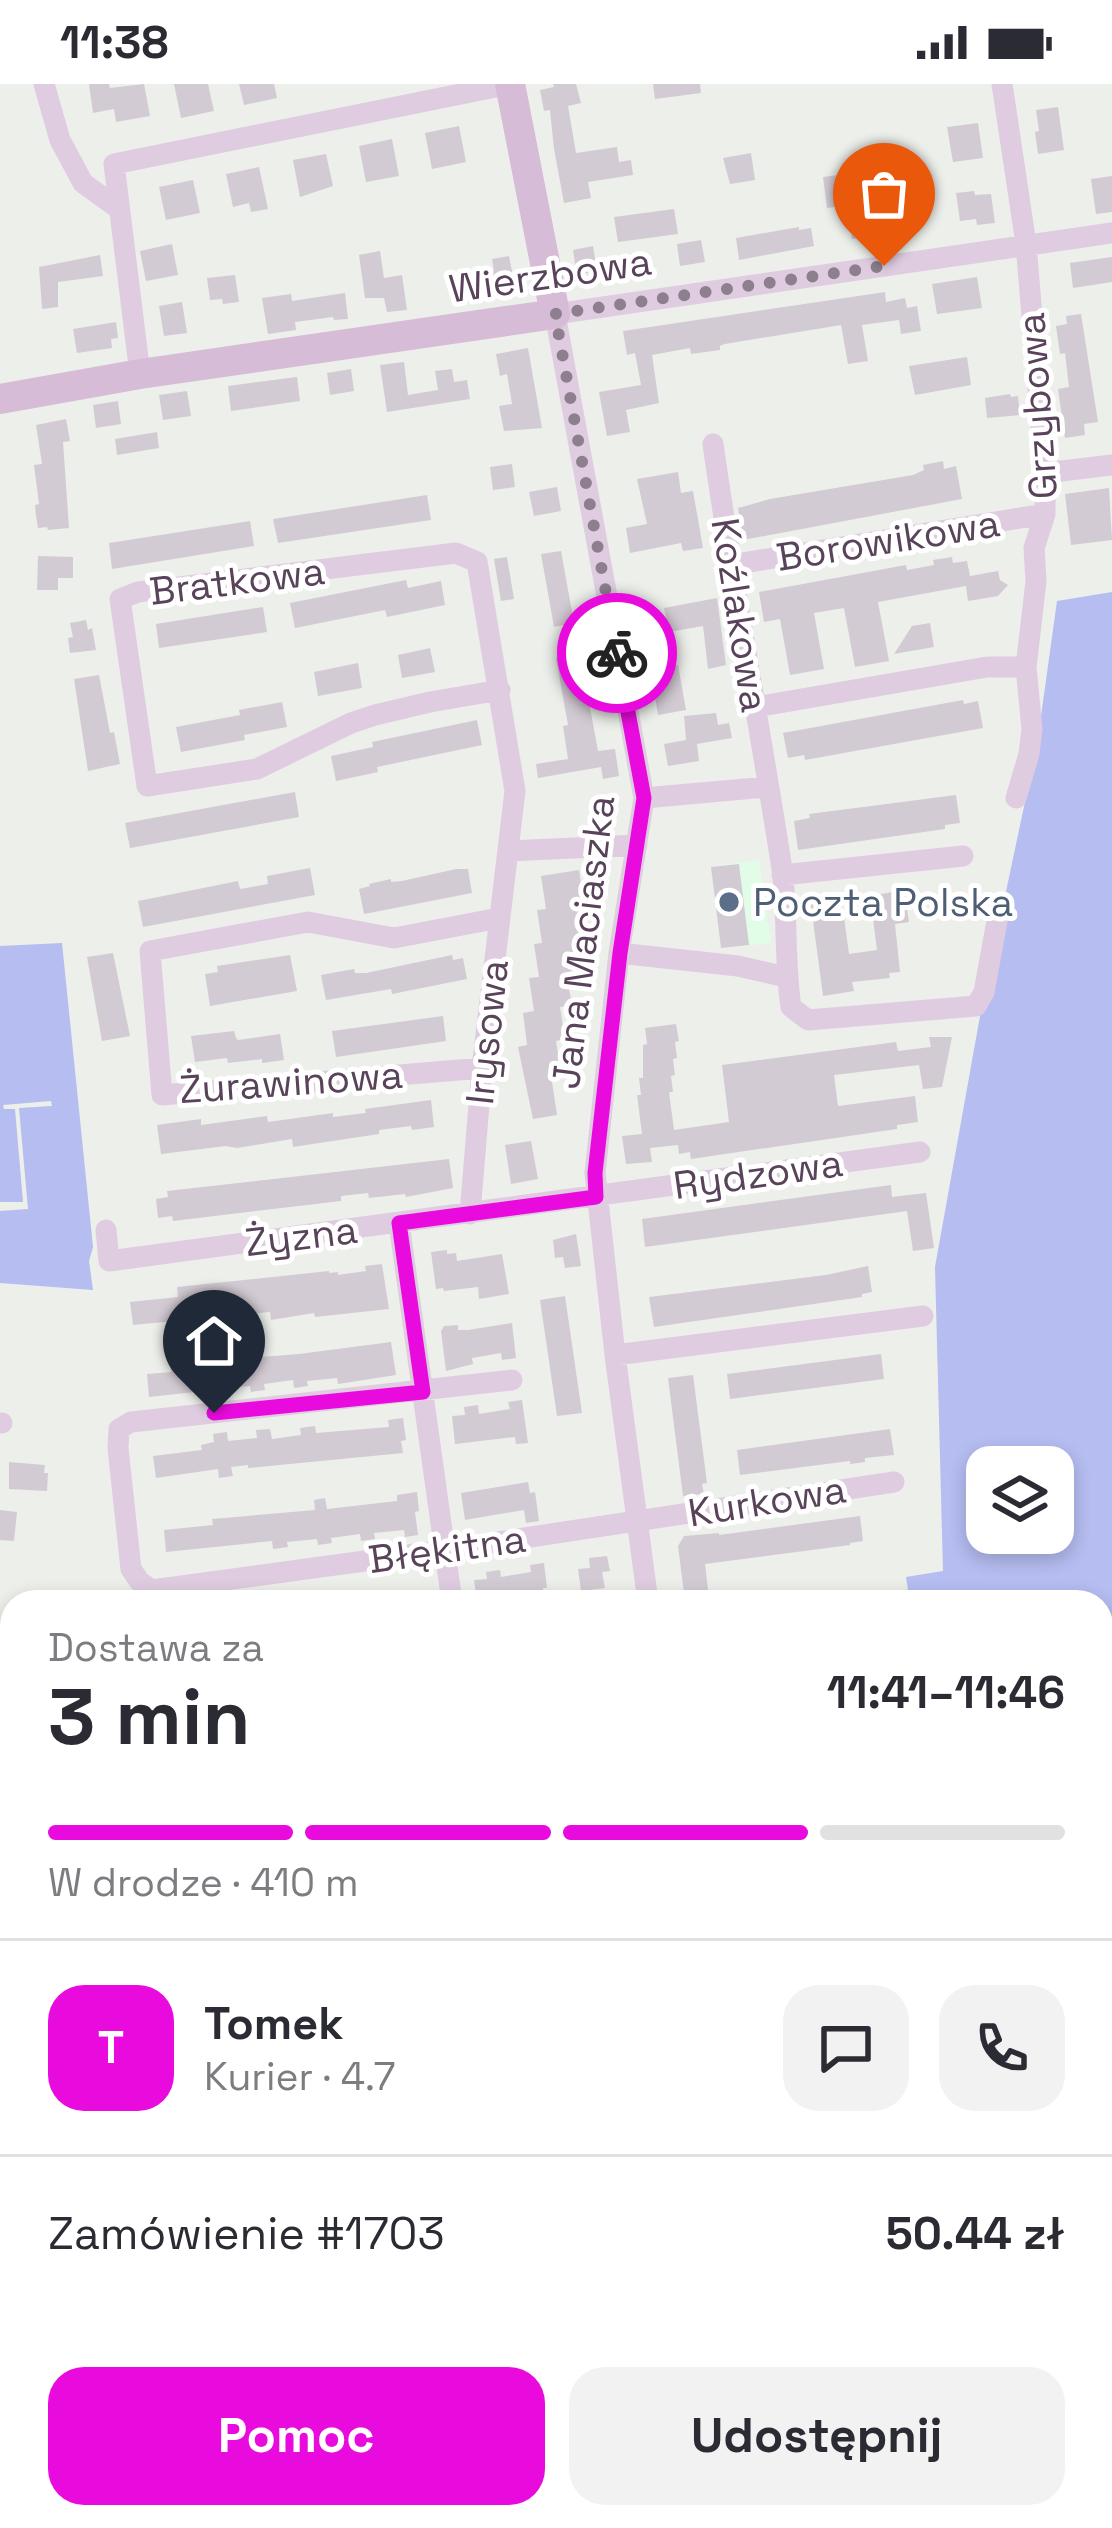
<!DOCTYPE html>
<html lang="pl">
<head>
<meta charset="utf-8">
<style>
	:root { --surface:#fff; --page:#f2f2f3; --text:#2b2b33; --muted:#7c7c81; --line:#e1e1e2; --accent:#e90bde }
	body { margin:0; font-family:"Space Grotesk",sans-serif; background:var(--page); color:var(--text); height:100vh; display:flex; flex-direction:column; font-size:45px; white-space:nowrap }
	* { box-sizing:border-box; margin:0 }
	p { font-size:39px; color:var(--muted) }
	.icon { flex:none; width:66px; height:66px; fill:none; stroke:currentColor; stroke-width:2; stroke-linecap:round; stroke-linejoin:round }
	.map { position:relative; flex:1; overflow:hidden }
	.drawer { position:absolute; left:0px; top:1506px; width:1113px; height:939px; display:flex; flex-direction:column; background:var(--surface); border-radius:36px 36px 0 0; box-shadow:0 6px 18px #0003 }
	.drawer>* { flex:none }
	.buttons { position:absolute; left:966px; top:1362px; display:grid; gap:24px }
	.buttons a { display:grid; place-items:center; width:108px; height:108px; border-radius:24px; background:var(--surface); box-shadow:0 6px 18px #0003; font-size:60px }
	.pin { position:absolute; display:grid; place-items:center; width:102px; height:102px; color:#fff; margin:-123px -51px; border-radius:50% 50% 50% 0; rotate:-45deg; box-shadow:0 0 12px #0007 }
	.pin .icon { rotate:45deg }
	.courier { position:absolute; display:grid; place-items:center; width:120px; height:120px; margin:-60px; border:9px solid #e90bde; border-radius:50%; background:#fff; color:#222; box-shadow:0 3px 15px #0007 }
	.headline em { font-style:normal; font-weight:700 }
	.headline div { display:flex; flex-direction:column-reverse }
	.headline { display:flex; align-items:center; justify-content:space-between; height:204px; padding:0 48px }
	h1 { font-size:78px; font-weight:700; line-height:90px }
	.bar { display:grid; grid-template-columns:repeat(4,1fr); gap:18px 12px; align-content:center; height:144px; padding:0 48px }
	.bar i { height:15px; border-radius:9px; background:var(--line) }
	.bar .current { background:var(--accent) }
	.bar p { grid-column:span 4 }
	.line { display:flex; align-items:center; gap:30px; padding:0 48px; border-top:3px solid var(--line) }
	.line div { flex:1 }
	.round { display:grid; place-items:center; flex:none; width:126px; height:126px; border-radius:36px; background:var(--page) }
	.primary-button { display:flex; gap:24px; margin-top:auto; padding:24px 48px }
	.primary-button a { flex:1; height:138px; border-radius:36px; background:var(--accent); color:#fff; font-size:48px; font-weight:700; line-height:138px; text-align:center }
	.primary-button a+a { background:var(--page); color:var(--text) }
	.status { display:flex; justify-content:space-between; align-items:center; height:84px; padding:0 60px; background:var(--surface); direction:ltr }
	.status svg { height:33px; fill:currentColor }
	.map>svg:first-child { display:block }
	.commercial { fill:#e1fde7 }
	.green { fill:#b5bdf1; fill-rule:evenodd }
	.building { fill:#d3cbd3 }
	.lines { fill:none; stroke-linecap:round; stroke-linejoin:round }
	.street { stroke:#dfcce0; stroke-width:21 }
	.secondary { stroke:#d7bcd7; stroke-width:30 }
	.done { stroke:#8d7f8d; stroke-width:12; stroke-dasharray:0 21.6 }
	.route { stroke:#e90bde; stroke-width:15 }
	.service-dot { fill:#5c6f8a; stroke:#fff; stroke-width:4.5 }
	.labels { text-anchor:middle; dominant-baseline:central; stroke-width:10; stroke-linejoin:round; paint-order:stroke }
	.street-label { font-size:39px; fill:#59435a; stroke:#fff }
	.service-label { font-size:39px; fill:#4e5e75; stroke:#fff; text-anchor:start }
</style>
</head>
<body>
<div class="status"><b>11:38</b><svg viewBox="0 0 49 12"><path d="M0 12V9h3v3zM5 12V6h3v6zM10 12V3h3v9zM15 12V0h3v12zM26 1h20v11H26zM47 4h2v5h-2z"/></svg></div>
<div class="map">
<svg width="1112" height="2444" viewBox="0 0 1112 2444">
	<rect width="100%" height="100%" fill="#edefeb"/>
	<!-- commercial -->
	<path class="commercial" d="M 759,776 L 771,859 L 721,864 L 711,783 Z"/>
	<!-- green -->
	<path class="green" d="M 1112,508 L 1112,2444 L 628,2444 L 633,2433 L 1101,2433 L 1101,1518 L 910,1518 L 906,1493 L 943,1487 L 935,1183 L 982,921 L 1037,661 L 1057,517 ZM 987,1383 L 1053,1383 L 1053,1449 L 987,1449 Z
		M 62,859 L 93,1163 L 89,1177 L 93,1206 L 0,1199 L 0,1127 L 28,1125 L 19,1024 L 52,1022 L 51,1017 L 3,1021 L 4,1025 L 15,1025 L 23,1118 L 0,1118 L 0,862 Z
		M 297,2433 L 604,2433 L 586,2444 L 315,2444 Z"/>
	<!-- building -->
	<path class="building" d="M 89,0 L 109,0 L 110,4 L 144,0 L 150,32 L 116,38 L 114,25 L 93,29 Z
		M 174,0 L 208,0 L 214,27 L 181,34 Z
		M 239,0 L 274,0 L 277,14 L 244,21 Z
		M 553,0 L 576,0 L 581,19 L 568,22 L 576,69 L 617,63 L 619,78 L 631,76 L 633,91 L 588,98 L 591,114 L 564,119 L 554,65 L 550,26 L 544,27 L 540,6 L 554,3 Z
		M 653,0 L 700,0 L 701,9 L 655,15 Z
		M 1058,23 L 1064,66 L 1038,70 L 1035,48 L 1039,47 L 1036,26 Z
		M 978,39 L 983,74 L 953,78 L 947,43 Z
		M 459,42 L 466,78 L 432,85 L 425,49 Z
		M 392,55 L 399,92 L 366,98 L 359,62 Z
		M 751,69 L 755,96 L 730,100 L 723,74 Z
		M 326,70 L 333,102 L 300,113 L 293,76 Z
		M 864,73 L 867,96 L 844,100 L 842,84 L 849,83 L 848,75 Z
		M 259,83 L 268,125 L 251,128 L 249,119 L 233,123 L 226,90 Z
		M 838,91 L 843,122 L 827,124 L 823,93 Z
		M 1112,92 L 1112,128 L 1096,130 L 1091,95 Z
		M 193,96 L 200,129 L 166,136 L 159,103 Z
		M 974,107 L 975,111 L 991,110 L 995,139 L 977,141 L 976,135 L 960,137 L 956,109 Z
		M 674,125 L 678,150 L 618,158 L 614,133 Z
		M 866,130 L 867,136 L 874,136 L 876,152 L 852,155 L 849,132 Z
		M 799,143 L 799,146 L 811,144 L 814,162 L 739,176 L 736,154 Z
		M 701,156 L 705,178 L 680,182 L 677,160 Z
		M 172,160 L 178,191 L 146,197 L 140,167 Z
		M 593,162 L 597,188 L 577,191 L 573,166 Z
		M 380,167 L 384,194 L 402,191 L 407,226 L 387,228 L 384,214 L 365,214 L 359,171 Z
		M 100,171 L 103,192 L 58,198 L 58,223 L 42,225 L 39,183 Z
		M 509,172 L 516,207 L 494,211 L 490,187 L 494,187 L 492,175 Z
		M 1112,173 L 1112,198 L 1073,204 L 1070,179 Z
		M 235,191 L 239,218 L 223,220 L 222,215 L 210,216 L 207,194 Z
		M 977,193 L 982,224 L 937,230 L 932,200 Z
		M 885,208 L 886,218 L 905,214 L 907,224 L 917,222 L 921,247 L 901,250 L 899,236 L 862,241 L 868,277 L 848,280 L 841,241 L 725,260 L 720,262 L 720,266 L 691,270 L 690,264 L 652,271 L 659,319 L 626,326 L 630,348 L 607,352 L 599,308 L 641,301 L 635,269 L 627,271 L 623,247 Z
		M 345,209 L 348,235 L 334,236 L 333,233 L 295,238 L 296,246 L 268,250 L 262,214 L 291,210 L 292,217 Z
		M 182,218 L 187,249 L 164,252 L 159,222 Z
		M 1081,230 L 1098,338 L 1084,340 L 1085,351 L 1065,354 L 1058,305 L 1069,303 L 1065,269 L 1060,270 L 1056,242 L 1067,240 L 1066,232 Z
		M 116,238 L 118,254 L 111,255 L 112,264 L 77,269 L 73,245 Z
		M 528,264 L 542,344 L 504,347 L 499,322 L 512,320 L 507,290 L 500,292 L 496,270 Z
		M 967,273 L 971,301 L 915,311 L 909,282 Z
		M 404,278 L 408,311 L 438,306 L 435,287 L 452,285 L 454,298 L 467,296 L 470,315 L 387,328 L 380,281 Z
		M 351,285 L 354,307 L 330,311 L 327,289 Z
		M 297,293 L 300,317 L 231,327 L 228,302 Z
		M 187,307 L 191,332 L 163,336 L 159,311 Z
		M 1010,310 L 1011,313 L 1018,312 L 1020,331 L 987,334 L 985,314 Z
		M 118,317 L 121,340 L 96,344 L 93,321 Z
		M 66,335 L 70,357 L 63,358 L 69,444 L 48,446 L 47,443 L 38,444 L 36,432 L 35,421 L 39,420 L 34,381 L 42,380 L 36,341 Z
		M 157,348 L 159,364 L 117,371 L 115,355 Z
		M 943,377 L 944,385 L 956,382 L 962,415 L 743,456 L 738,424 L 770,415 L 913,391 L 924,386 L 923,381 Z
		M 512,380 L 515,403 L 493,406 L 490,383 Z
		M 678,388 L 681,409 L 693,407 L 703,464 L 683,467 L 681,459 L 630,469 L 626,444 L 647,440 L 637,395 Z
		M 557,403 L 561,427 L 534,432 L 529,408 Z
		M 1109,404 L 1112,456 L 1071,461 L 1065,410 Z
		M 427,411 L 431,436 L 278,459 L 273,435 Z
		M 250,437 L 254,462 L 112,485 L 109,459 Z
		M 561,467 L 574,539 L 554,543 L 541,470 Z
		M 38,472 L 73,473 L 73,494 L 58,494 L 58,506 L 37,506 Z
		M 507,473 L 514,515 L 501,517 L 494,475 Z
		M 952,473 L 953,479 L 967,477 L 970,492 L 998,487 L 1000,496 L 1008,501 L 998,512 L 968,517 L 966,502 L 878,518 L 889,577 L 855,583 L 844,524 L 814,529 L 824,585 L 790,591 L 780,535 L 764,538 L 759,508 L 906,481 L 907,486 L 934,481 L 933,476 Z
		M 406,496 L 408,504 L 441,497 L 445,521 L 387,533 L 385,526 L 295,544 L 290,519 Z
		M 717,514 L 726,581 L 708,585 L 703,542 L 669,548 L 664,524 Z
		M 263,523 L 267,548 L 159,564 L 156,540 Z
		M 86,536 L 88,546 L 92,544 L 96,566 L 70,569 L 68,554 L 73,553 L 70,539 Z
		M 930,539 L 934,563 L 894,570 L 912,542 Z
		M 668,547 L 674,582 L 678,581 L 686,626 L 658,631 L 645,552 Z
		M 430,564 L 435,588 L 402,594 L 398,571 Z
		M 580,569 L 598,667 L 615,665 L 619,692 L 603,695 L 601,683 L 538,694 L 536,680 L 568,675 L 563,642 L 568,641 L 556,574 Z
		M 358,579 L 362,604 L 318,612 L 314,588 Z
		M 99,591 L 110,649 L 114,648 L 120,680 L 88,687 L 74,595 Z
		M 963,616 L 964,620 L 978,617 L 983,644 L 805,676 L 804,671 L 788,674 L 783,649 Z
		M 282,618 L 287,643 L 244,651 L 245,656 L 181,668 L 176,643 L 240,631 L 239,626 Z
		M 716,629 L 718,641 L 729,639 L 732,654 L 697,660 L 699,677 L 668,682 L 664,660 L 686,656 L 684,632 Z
		M 477,636 L 482,661 L 377,683 L 378,688 L 336,697 L 331,672 L 373,663 L 372,658 Z
		M 295,708 L 299,733 L 130,764 L 125,739 Z
		M 956,711 L 960,739 L 945,741 L 945,745 L 798,766 L 794,737 L 810,734 L 809,730 Z
		M 739,780 L 749,861 L 721,864 L 711,783 Z
		M 310,784 L 315,811 L 143,843 L 138,817 L 238,797 L 240,805 L 268,800 L 267,792 Z
		M 456,785 L 468,785 L 472,809 L 364,830 L 359,805 L 370,802 L 369,800 L 391,795 L 391,798 L 402,797 Z
		M 579,786 L 584,819 L 577,820 L 583,852 L 574,854 L 575,887 L 566,888 L 572,921 L 560,923 L 565,955 L 556,957 L 561,989 L 551,991 L 557,1031 L 533,1035 L 518,963 L 527,961 L 523,929 L 534,927 L 529,894 L 539,893 L 534,860 L 542,859 L 537,826 L 546,825 L 541,792 Z
		M 904,806 L 909,838 L 895,840 L 900,888 L 889,889 L 890,894 L 852,898 L 854,907 L 823,912 L 810,814 L 835,810 L 837,827 L 843,826 L 849,870 L 877,866 L 870,812 Z
		M 113,869 L 130,952 L 102,957 L 87,873 Z
		M 290,871 L 297,907 L 210,922 L 205,890 L 218,888 L 217,882 Z
		M 452,871 L 453,876 L 463,874 L 467,895 L 392,910 L 391,905 L 326,916 L 321,891 L 354,885 L 355,889 L 366,889 Z
		M 443,932 L 446,957 L 336,973 L 332,947 Z
		M 676,940 L 679,957 L 675,958 L 677,974 L 673,975 L 675,991 L 671,992 L 673,1008 L 669,1008 L 674,1046 L 729,1038 L 722,981 L 896,958 L 898,967 L 931,963 L 929,953 L 952,953 L 942,1003 L 923,1005 L 919,981 L 834,991 L 838,1022 L 915,1012 L 918,1038 L 897,1041 L 897,1045 L 691,1075 L 690,1068 L 679,1070 L 678,1061 L 650,1064 L 652,1078 L 626,1080 L 622,1052 L 642,1050 L 637,1011 L 641,1011 L 639,994 L 643,994 L 643,961 L 647,960 L 645,944 Z
		M 234,947 L 236,954 L 238,956 L 280,950 L 284,976 L 262,979 L 262,975 L 228,979 L 227,974 L 195,978 L 191,952 Z
		M 431,1016 L 434,1043 L 412,1046 L 411,1042 L 379,1046 L 379,1050 L 293,1063 L 292,1055 L 237,1064 L 226,1062 L 161,1070 L 157,1041 L 201,1035 L 201,1041 L 267,1032 L 268,1038 L 333,1029 L 333,1033 L 366,1029 L 365,1025 Z
		M 531,1057 L 538,1095 L 511,1100 L 505,1061 Z
		M 449,1075 L 453,1104 L 406,1113 L 405,1110 L 369,1114 L 368,1109 L 341,1112 L 341,1117 L 173,1137 L 172,1132 L 158,1134 L 156,1115 L 168,1113 L 167,1107 Z
		M 891,1101 L 892,1113 L 926,1109 L 934,1164 L 913,1167 L 907,1127 L 645,1163 L 642,1135 Z
		M 576,1150 L 581,1182 L 565,1184 L 563,1173 L 555,1174 L 553,1156 Z
		M 447,1166 L 447,1170 L 456,1169 L 457,1177 L 502,1170 L 509,1210 L 479,1215 L 478,1203 L 444,1207 L 443,1204 L 436,1205 L 431,1168 Z
		M 382,1180 L 389,1225 L 315,1233 L 314,1229 L 271,1236 L 270,1228 L 133,1241 L 130,1218 L 178,1213 L 177,1203 L 329,1187 L 329,1189 L 338,1188 L 338,1191 L 366,1187 L 365,1182 Z
		M 868,1182 L 872,1208 L 862,1210 L 862,1213 L 654,1243 L 649,1213 L 826,1191 Z
		M 565,1212 L 582,1329 L 557,1332 L 540,1216 Z
		M 512,1239 L 516,1274 L 502,1276 L 501,1269 L 472,1274 L 473,1280 L 446,1287 L 441,1247 L 444,1242 L 458,1241 L 458,1246 L 468,1246 Z
		M 391,1258 L 396,1291 L 338,1300 L 337,1294 L 307,1297 L 308,1302 L 294,1304 L 293,1296 L 264,1300 L 265,1306 L 251,1308 L 250,1302 L 149,1313 L 147,1290 L 171,1288 L 170,1280 L 211,1274 L 212,1277 L 299,1270 Z
		M 881,1270 L 884,1295 L 730,1315 L 727,1290 Z
		M 693,1291 L 707,1399 L 702,1400 L 704,1410 L 683,1412 L 668,1294 Z
		M 522,1316 L 528,1359 L 516,1360 L 515,1353 L 455,1360 L 452,1332 L 465,1331 L 464,1323 L 478,1321 L 479,1330 L 510,1325 L 508,1318 Z
		M 403,1334 L 406,1356 L 401,1357 L 403,1369 L 248,1384 L 248,1381 L 231,1383 L 233,1392 L 219,1394 L 218,1385 L 156,1394 L 153,1372 L 202,1366 L 201,1361 L 214,1358 L 213,1350 L 227,1348 L 228,1357 L 257,1354 L 256,1346 L 270,1345 L 272,1355 L 301,1351 L 300,1344 L 315,1342 L 316,1349 L 389,1343 L 388,1336 Z
		M 890,1345 L 894,1371 L 865,1374 L 865,1378 L 850,1380 L 850,1377 L 740,1391 L 737,1366 Z
		M 9,1378 L 45,1381 L 44,1389 L 48,1389 L 47,1407 L 9,1405 Z
		M 528,1398 L 530,1409 L 535,1408 L 539,1437 L 526,1439 L 524,1426 L 465,1436 L 461,1409 Z
		M 417,1408 L 419,1427 L 415,1428 L 418,1451 L 405,1453 L 404,1446 L 374,1449 L 375,1455 L 361,1457 L 360,1450 L 331,1454 L 332,1459 L 318,1461 L 317,1455 L 287,1458 L 288,1463 L 273,1465 L 272,1457 L 166,1468 L 164,1446 L 213,1441 L 212,1435 L 315,1426 L 314,1416 L 325,1414 L 327,1425 L 397,1417 L 397,1411 Z
		M 0,1426 L 17,1428 L 14,1457 L 0,1456 Z
		M 860,1432 L 863,1457 L 850,1459 L 850,1461 L 705,1480 L 708,1506 L 684,1509 L 678,1462 L 684,1452 L 719,1449 L 719,1451 Z
		M 607,1472 L 610,1487 L 602,1488 L 605,1504 L 581,1507 L 578,1485 L 590,1484 L 589,1474 Z
		M 544,1479 L 547,1504 L 543,1504 L 544,1515 L 477,1518 L 474,1496 L 487,1495 L 486,1488 L 500,1486 L 501,1493 L 531,1488 L 530,1481 Z"/>
	<g class="lines">
		<!-- street -->
		<path class="street" d="M 44,0 L 60,56 L 83,99 L 119,125
			M 1002,0 L 1026,160 L 1045,389 L 1045,430 L 1034,464 L 1036,497 L 1026,583 L 1032,645 L 1029,670 L 1016,714
			M 140,290 L 114,80 L 510,0
			M 713,360 C 733,502 760,643 782,785 C 788,831 784,877 791,923 L 808,936 L 976,922 L 984,908 L 1000,821
			M 1045,389 L 1112,381
			M 730,481 L 1045,430
			M 756,623 L 987,583 L 1026,583
			M 644,714 L 766,703
			M 509,767 L 637,761
			M 782,791 L 963,772
			M 619,869 L 738,882 L 786,893
			M 482,984 L 162,1011 L 150,867 L 308,838 L 394,854 L 499,834
			M 470,1130 L 482,984 L 515,707 L 477,478 L 456,469 L 138,508 L 120,515 L 147,702 L 257,685 L 351,639 L 375,631 L 430,618 L 500,606
			M 399,1139 L 452,1518
			M 106,1146 L 109,1177 L 920,1068
			M 615,1271 L 923,1232
			M 512,1296 L 131,1338 L 119,1345 L 118,1364 L 131,1485 L 140,1498 L 152,1506 L 445,1466 L 894,1398
			M 0,1339 L 2,1339
			M 648,1518 L 615,1271 L 595,1089 L 619,869 L 644,714 L 555,230 L 1112,149
			M 0,2058 L 12,2064
			M 0,2338 L 12,2344
			M 208,2433 L 234,2444"/>
		<!-- secondary -->
		<path class="secondary" d="M 0,315 L 140,290 L 555,230 L 510,0"/>
	</g>
	<g class="lines">
		<!-- done -->
		<path class="done" d="M 617,569 L 555,230 L 884,182"/>
		<!-- route -->
		<path class="route" d="M 214,1329 L 423,1308 L 399,1139 L 596,1113 L 595,1089 L 620,869 L 644,714 L 617,569"/>
	</g>
	<!-- markers -->
	<circle class="service-dot" cx="729" cy="818" r="12"/>
	<g class="labels">
		<!-- street labels -->
		<g class="street-label">
			<text transform="translate(550 191) rotate(-8)">Wierzbowa</text>
			<text transform="translate(1037 322) rotate(-94)">Grzybowa</text>
			<text transform="translate(888 456) rotate(-9)">Borowikowa</text>
			<text transform="translate(237 497) rotate(-7)">Bratkowa</text>
			<text transform="translate(740 531) rotate(81)">Koźlakowa</text>
			<text transform="translate(583 858) rotate(-83)">Jana Maciaszka</text>
			<text transform="translate(487 948) rotate(-84)">Irysowa</text>
			<text transform="translate(291 998) rotate(-4)">Żurawinowa</text>
			<text transform="translate(758 1090) rotate(-8)">Rydzowa</text>
			<text transform="translate(301 1152) rotate(-7)">Żyzna</text>
			<text transform="translate(767 1417) rotate(-9)">Kurkowa</text>
			<text transform="translate(447 1465) rotate(-8)">Błękitna</text>
		</g>
		<!-- service labels -->
		<g class="service-label">
			<text x="753" y="818">Poczta Polska</text>
		</g>
	</g>
</svg>
<div class="buttons">
<a><svg class="icon" aria-label="layers" viewBox="0 0 24 24"><path d="M12 4l9 5-9 5-9-5zM3 14l9 5 9-5"/></svg></a>
</div>
<div class="pin" style="left:884px;top:182px;background:#ea580c"><svg class="icon" aria-label="bag" viewBox="0 0 24 24"><path d="M5 8h14l-1 12H6zM9 8a3 3 0 0 1 6 0"/></svg></div>
<div class="pin" style="left:214px;top:1329px;background:#1f2937"><svg class="icon" aria-label="home" viewBox="0 0 24 24"><path d="M3 11l9-7 9 7M6 9v11h12V9"/></svg></div>
<div class="courier" style="left:617px;top:569px"><svg class="icon" aria-label="bike" viewBox="0 0 24 24"><circle cx="6" cy="16" r="4"/><circle cx="18" cy="16" r="4"/><path d="M6 16l4-8h5l3 8M10 8l3 8H6M13 5h3"/></svg></div>
<section class="drawer">
<div class="headline"><div><h1>3 min</h1><p>Dostawa za</p></div><em>11:41–11:46</em></div>
<div class="bar"><i class="current"></i><i class="current"></i><i class="current"></i><i></i><p>W drodze · 410 m</p></div>
<div class="line" style="height:216px"><b class="round" style="background:var(--accent);color:#fff">T</b><div><b>Tomek</b><p>Kurier · 4.7</p></div><a class="round"><svg class="icon" aria-label="chat" viewBox="0 0 24 24"><path d="M4 5h16v11H9l-5 4z"/></svg></a><a class="round"><svg class="icon" aria-label="phone" viewBox="0 0 24 24"><path d="M5 4h4l2 5-3 2q2 4 5 5l2-3 5 2v4C11 20 4 13 5 4z"/></svg></a></div>
<div class="line" style="height:156px"><div>Zamówienie #1703</div><b>50.44 zł</b></div>
<div class="primary-button"><a>Pomoc</a><a>Udostępnij</a></div>
</section>
</div>
</body>
</html>
